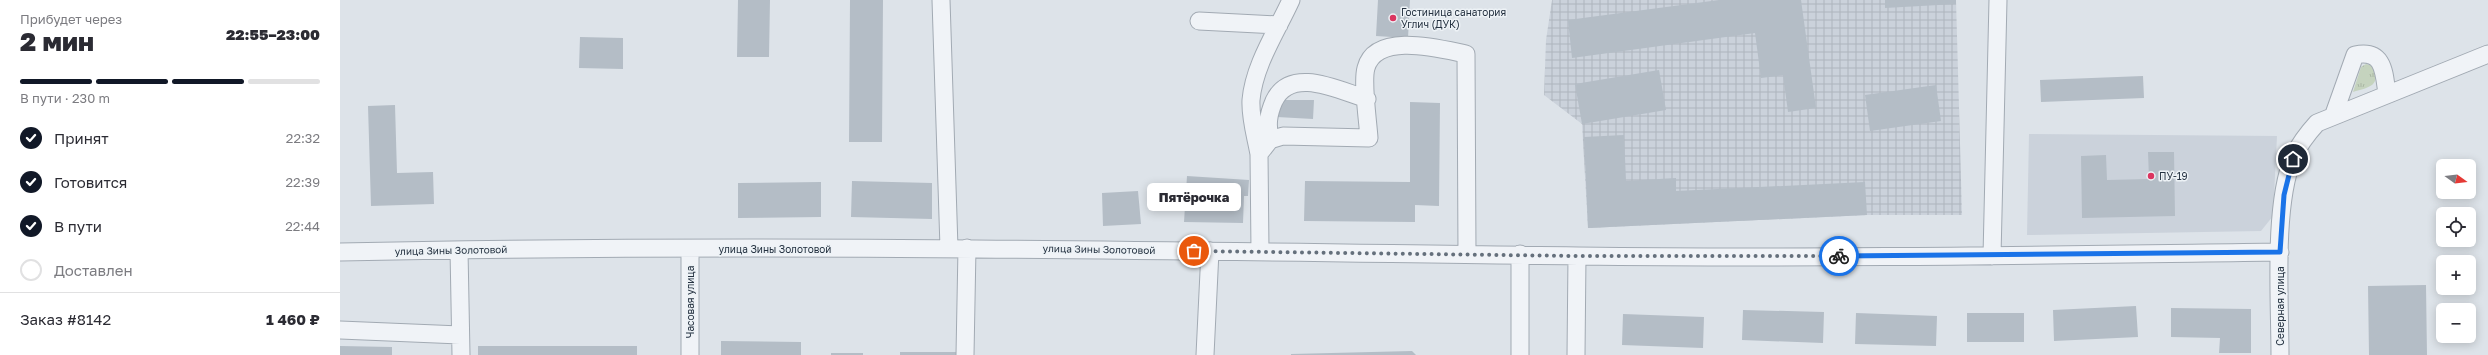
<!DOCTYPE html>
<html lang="ru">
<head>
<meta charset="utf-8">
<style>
	:root { --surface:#fff; --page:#f2f2f3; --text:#2b2b33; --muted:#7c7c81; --line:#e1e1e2; --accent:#111827 }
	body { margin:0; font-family:"Golos Text",sans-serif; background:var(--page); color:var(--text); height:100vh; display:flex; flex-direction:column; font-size:15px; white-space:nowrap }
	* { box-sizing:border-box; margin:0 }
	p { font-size:13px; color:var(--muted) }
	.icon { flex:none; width:22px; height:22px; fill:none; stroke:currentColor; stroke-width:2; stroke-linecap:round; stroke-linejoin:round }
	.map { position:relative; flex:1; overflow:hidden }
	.drawer { display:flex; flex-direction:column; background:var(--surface); width:340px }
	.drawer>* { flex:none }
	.needle { width:26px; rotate:105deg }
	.buttons { position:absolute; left:2096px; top:159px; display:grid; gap:8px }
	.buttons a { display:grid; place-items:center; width:40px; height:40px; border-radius:6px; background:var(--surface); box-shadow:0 2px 10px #0003; font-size:20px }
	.pin { position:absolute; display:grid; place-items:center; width:34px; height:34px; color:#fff; margin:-17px; border:2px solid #fff; border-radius:50%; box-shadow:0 1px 4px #0007 }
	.courier { position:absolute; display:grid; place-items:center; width:40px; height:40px; margin:-20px; border:3px solid #1a73e8; border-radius:50%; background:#fff; color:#222; box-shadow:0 1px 5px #0007 }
	.bubble { position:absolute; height:28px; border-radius:6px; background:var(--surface); box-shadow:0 2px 10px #0003; font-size:13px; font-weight:800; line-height:28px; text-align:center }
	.summary em { font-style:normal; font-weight:800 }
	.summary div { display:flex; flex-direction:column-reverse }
	.summary { display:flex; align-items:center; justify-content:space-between; height:68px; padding:0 20px }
	h1 { font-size:26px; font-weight:800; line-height:30px }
	.bar { display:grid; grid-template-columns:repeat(4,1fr); gap:6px 4px; align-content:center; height:48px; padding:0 20px }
	.bar i { height:5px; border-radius:3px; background:var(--line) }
	.bar .on { background:var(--accent) }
	.bar p { grid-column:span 4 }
	.line { display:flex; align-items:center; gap:10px; padding:0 20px; border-top:1px solid var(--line) }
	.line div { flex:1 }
	ol { padding:0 20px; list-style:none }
	li { display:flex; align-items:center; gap:12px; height:44px }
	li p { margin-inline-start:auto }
	li .icon { padding:4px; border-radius:50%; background:var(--accent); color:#fff; stroke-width:4 }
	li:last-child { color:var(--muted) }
	li i { width:22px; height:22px; border:2px solid var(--line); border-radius:50% }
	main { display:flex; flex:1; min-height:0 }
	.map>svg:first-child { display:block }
	.built { fill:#cbd2db }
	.industrial { fill:url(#industrial-grid) }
	.grass { fill:url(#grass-tufts) }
	.building { fill:#b4bdc6 }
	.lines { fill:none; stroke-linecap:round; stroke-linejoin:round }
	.minor-casing { stroke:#a2aab3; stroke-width:19 }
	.minor { stroke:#f0f3f7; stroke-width:17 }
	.done { stroke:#65707c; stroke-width:4; stroke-dasharray:0 7.2 }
	.route { stroke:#1a73e8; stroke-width:5 }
	.poi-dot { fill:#db3560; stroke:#edf2f6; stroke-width:1.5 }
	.labels { text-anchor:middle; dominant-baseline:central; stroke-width:3; stroke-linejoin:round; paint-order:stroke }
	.poi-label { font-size:10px; fill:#253241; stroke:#edf2f6; text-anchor:start }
	.street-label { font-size:10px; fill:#253241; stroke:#edf2f6 }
</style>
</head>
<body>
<main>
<section class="drawer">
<div class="summary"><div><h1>2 мин</h1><p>Прибудет через</p></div><em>22:55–23:00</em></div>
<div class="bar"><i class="on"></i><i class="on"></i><i class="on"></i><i></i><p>В пути · 230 m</p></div>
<ol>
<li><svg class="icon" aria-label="check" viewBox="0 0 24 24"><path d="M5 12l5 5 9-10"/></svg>Принят<p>22:32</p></li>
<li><svg class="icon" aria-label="check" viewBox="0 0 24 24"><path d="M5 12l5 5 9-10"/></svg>Готовится<p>22:39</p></li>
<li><svg class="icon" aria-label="check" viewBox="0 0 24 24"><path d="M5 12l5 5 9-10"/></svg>В пути<p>22:44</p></li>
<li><i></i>Доставлен</li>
</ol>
<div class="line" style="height:52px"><div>Заказ #8142</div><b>1 460 ₽</b></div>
</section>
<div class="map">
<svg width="2148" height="355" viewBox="0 0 2148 355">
	<defs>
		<pattern id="industrial-grid" width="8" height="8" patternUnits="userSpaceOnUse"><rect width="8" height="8" fill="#cbd2db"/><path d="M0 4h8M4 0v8" fill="none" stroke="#aeb5bd"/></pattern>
		<pattern id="grass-tufts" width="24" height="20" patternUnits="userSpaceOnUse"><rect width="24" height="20" fill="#c5d3be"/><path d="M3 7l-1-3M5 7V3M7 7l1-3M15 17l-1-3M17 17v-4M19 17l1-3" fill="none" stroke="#a9b6a4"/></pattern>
	</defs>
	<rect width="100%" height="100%" fill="#dde3e9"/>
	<!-- built -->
	<path class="built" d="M 1689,134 L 1937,136 L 1933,216 L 1921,231 L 1687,235 Z"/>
	<!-- industrial -->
	<path class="industrial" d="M 1212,0 L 1616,0 L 1622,215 L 1527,215 L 1248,228 L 1242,124 L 1204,95 L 1206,40 Z"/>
	<!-- grass -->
	<path class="grass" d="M 2026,64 L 2033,66 C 2041,86 2030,87 2013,92 L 2021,67 Z"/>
	<!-- building -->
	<path class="building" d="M 398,0 L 430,0 L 429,57 L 397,57 Z
		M 510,0 L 543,0 L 542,142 L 509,142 Z
		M 1038,0 L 1070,0 L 1068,38 L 1036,36 Z
		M 1379,0 L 1461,0 L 1476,108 L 1448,112 L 1443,75 L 1421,78 L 1415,33 L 1232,58 L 1228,20 Z
		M 1545,0 L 1616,0 L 1616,4 L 1545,8 Z
		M 240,37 L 283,38 L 283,69 L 239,68 Z
		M 1319,70 L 1326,110 L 1242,124 L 1235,84 Z
		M 1803,76 L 1804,98 L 1701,102 L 1700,80 Z
		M 1596,85 L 1601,121 L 1530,131 L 1525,95 Z
		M 939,100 L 974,100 L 973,119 L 937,117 Z
		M 1070,102 L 1100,103 L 1099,206 L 1075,205 L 1075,222 L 964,221 L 965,181 L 1070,182 Z
		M 55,105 L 57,173 L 93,172 L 94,204 L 31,206 L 28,106 Z
		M 1284,135 L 1286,181 L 1336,178 L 1336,191 L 1525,182 L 1527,215 L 1248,228 L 1244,137 Z
		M 1808,152 L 1834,152 L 1835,216 L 1742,218 L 1741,156 L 1766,155 L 1767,180 L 1809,179 Z
		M 847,176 L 909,180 L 908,196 L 904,196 L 903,223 L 844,222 Z
		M 512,181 L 592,183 L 592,219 L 511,217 Z
		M 481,182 L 481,217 L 398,218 L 398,183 Z
		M 798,191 L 801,224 L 763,226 L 762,193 Z
		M 2086,285 L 2087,355 L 2029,355 L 2028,286 Z
		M 1796,306 L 1798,337 L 1714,341 L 1713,310 Z
		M 1831,308 L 1911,309 L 1911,353 L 1879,353 L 1880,338 L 1831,337 Z
		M 1403,310 L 1484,312 L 1483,343 L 1402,340 Z
		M 1516,313 L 1597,316 L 1596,346 L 1515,344 Z
		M 1627,313 L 1684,313 L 1684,342 L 1627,342 Z
		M 1283,314 L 1364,317 L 1363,348 L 1282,345 Z
		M 381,341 L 461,342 L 461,355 L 381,355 Z
		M 0,346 L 52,347 L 52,355 L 0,355 Z
		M 138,346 L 297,346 L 297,355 L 138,355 Z
		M 1072,351 L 1076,355 L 951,355 L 951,354 Z
		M 560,352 L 624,352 L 624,355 L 560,355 Z
		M 491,353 L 523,353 L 523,355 L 491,355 Z"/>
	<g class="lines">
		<defs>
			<path id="minor" d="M 601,0 L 609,248
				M 859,21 L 939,25
				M 1994,114 L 2015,55 C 2044,49 2044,72 2047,94
				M 930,140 C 927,124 928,115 934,101 C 951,65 1000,91 1027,99
				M 919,154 C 916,137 910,118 911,100 C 914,65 937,31 951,0
				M 119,250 L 121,355
				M 920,251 L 919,154 L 930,140 L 943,136 L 1029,138 C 1028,122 1022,82 1026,68 C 1036,31 1101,49 1126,54 L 1127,254
				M 0,252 C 413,243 825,251 1238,256 C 1472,259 1706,255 1940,252
				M 1652,256 L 1658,0
				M 0,330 L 120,335
				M 350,355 L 350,250
				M 625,355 L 627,248
				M 865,355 L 870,251
				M 1180,355 L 1180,254
				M 1236,355 L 1237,256
				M 1940,355 C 1940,301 1933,206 1953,158 C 1959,144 1967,134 1977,123 L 2148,54"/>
		</defs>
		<!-- minor casing -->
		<use href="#minor" class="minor-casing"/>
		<!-- minor -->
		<use href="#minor" class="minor"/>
	</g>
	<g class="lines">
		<!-- done -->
		<path class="done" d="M 854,251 L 1237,256 L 1499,256"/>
		<!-- route -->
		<path class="route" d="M 1499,256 L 1940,252 L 1944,195 L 1953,159"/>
	</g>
	<!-- markers -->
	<g class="poi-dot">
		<circle cx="1053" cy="18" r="4"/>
		<circle cx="1811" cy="176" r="4"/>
	</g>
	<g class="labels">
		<!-- poi labels -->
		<g class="poi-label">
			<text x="1061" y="12">Гостиница санатория<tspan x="1061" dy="12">Углич (ДУК)</tspan></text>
			<text x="1819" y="176">ПУ-19</text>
		</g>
		<!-- street labels -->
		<g class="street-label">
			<text x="435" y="249">улица Зины Золотовой</text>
			<text transform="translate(759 249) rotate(1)">улица Зины Золотовой</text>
			<text transform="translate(111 250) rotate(-1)">улица Зины Золотовой</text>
			<text transform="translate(350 302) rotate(-90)">Часовая улица</text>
			<text transform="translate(1940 306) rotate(-90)">Северная улица</text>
		</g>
	</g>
</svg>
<div class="buttons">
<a><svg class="needle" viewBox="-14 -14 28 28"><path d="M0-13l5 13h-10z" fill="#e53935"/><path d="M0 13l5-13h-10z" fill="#7c7c81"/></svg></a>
<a><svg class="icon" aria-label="locate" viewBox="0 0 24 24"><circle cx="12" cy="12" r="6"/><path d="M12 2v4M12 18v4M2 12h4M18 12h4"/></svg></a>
<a>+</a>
<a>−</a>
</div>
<div class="pin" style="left:854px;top:251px;background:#ea580c"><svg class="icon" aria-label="bag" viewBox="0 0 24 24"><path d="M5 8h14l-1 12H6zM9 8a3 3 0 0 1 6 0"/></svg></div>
<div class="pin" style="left:1953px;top:159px;background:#1f2937"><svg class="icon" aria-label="home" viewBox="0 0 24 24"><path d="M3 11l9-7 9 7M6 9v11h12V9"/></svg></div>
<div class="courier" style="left:1499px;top:256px"><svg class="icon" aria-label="bike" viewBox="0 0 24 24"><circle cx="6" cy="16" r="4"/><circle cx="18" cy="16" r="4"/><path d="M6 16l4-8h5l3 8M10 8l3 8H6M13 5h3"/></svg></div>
<div class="bubble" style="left:807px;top:183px;width:94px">Пятёрочка</div>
</div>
</main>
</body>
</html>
